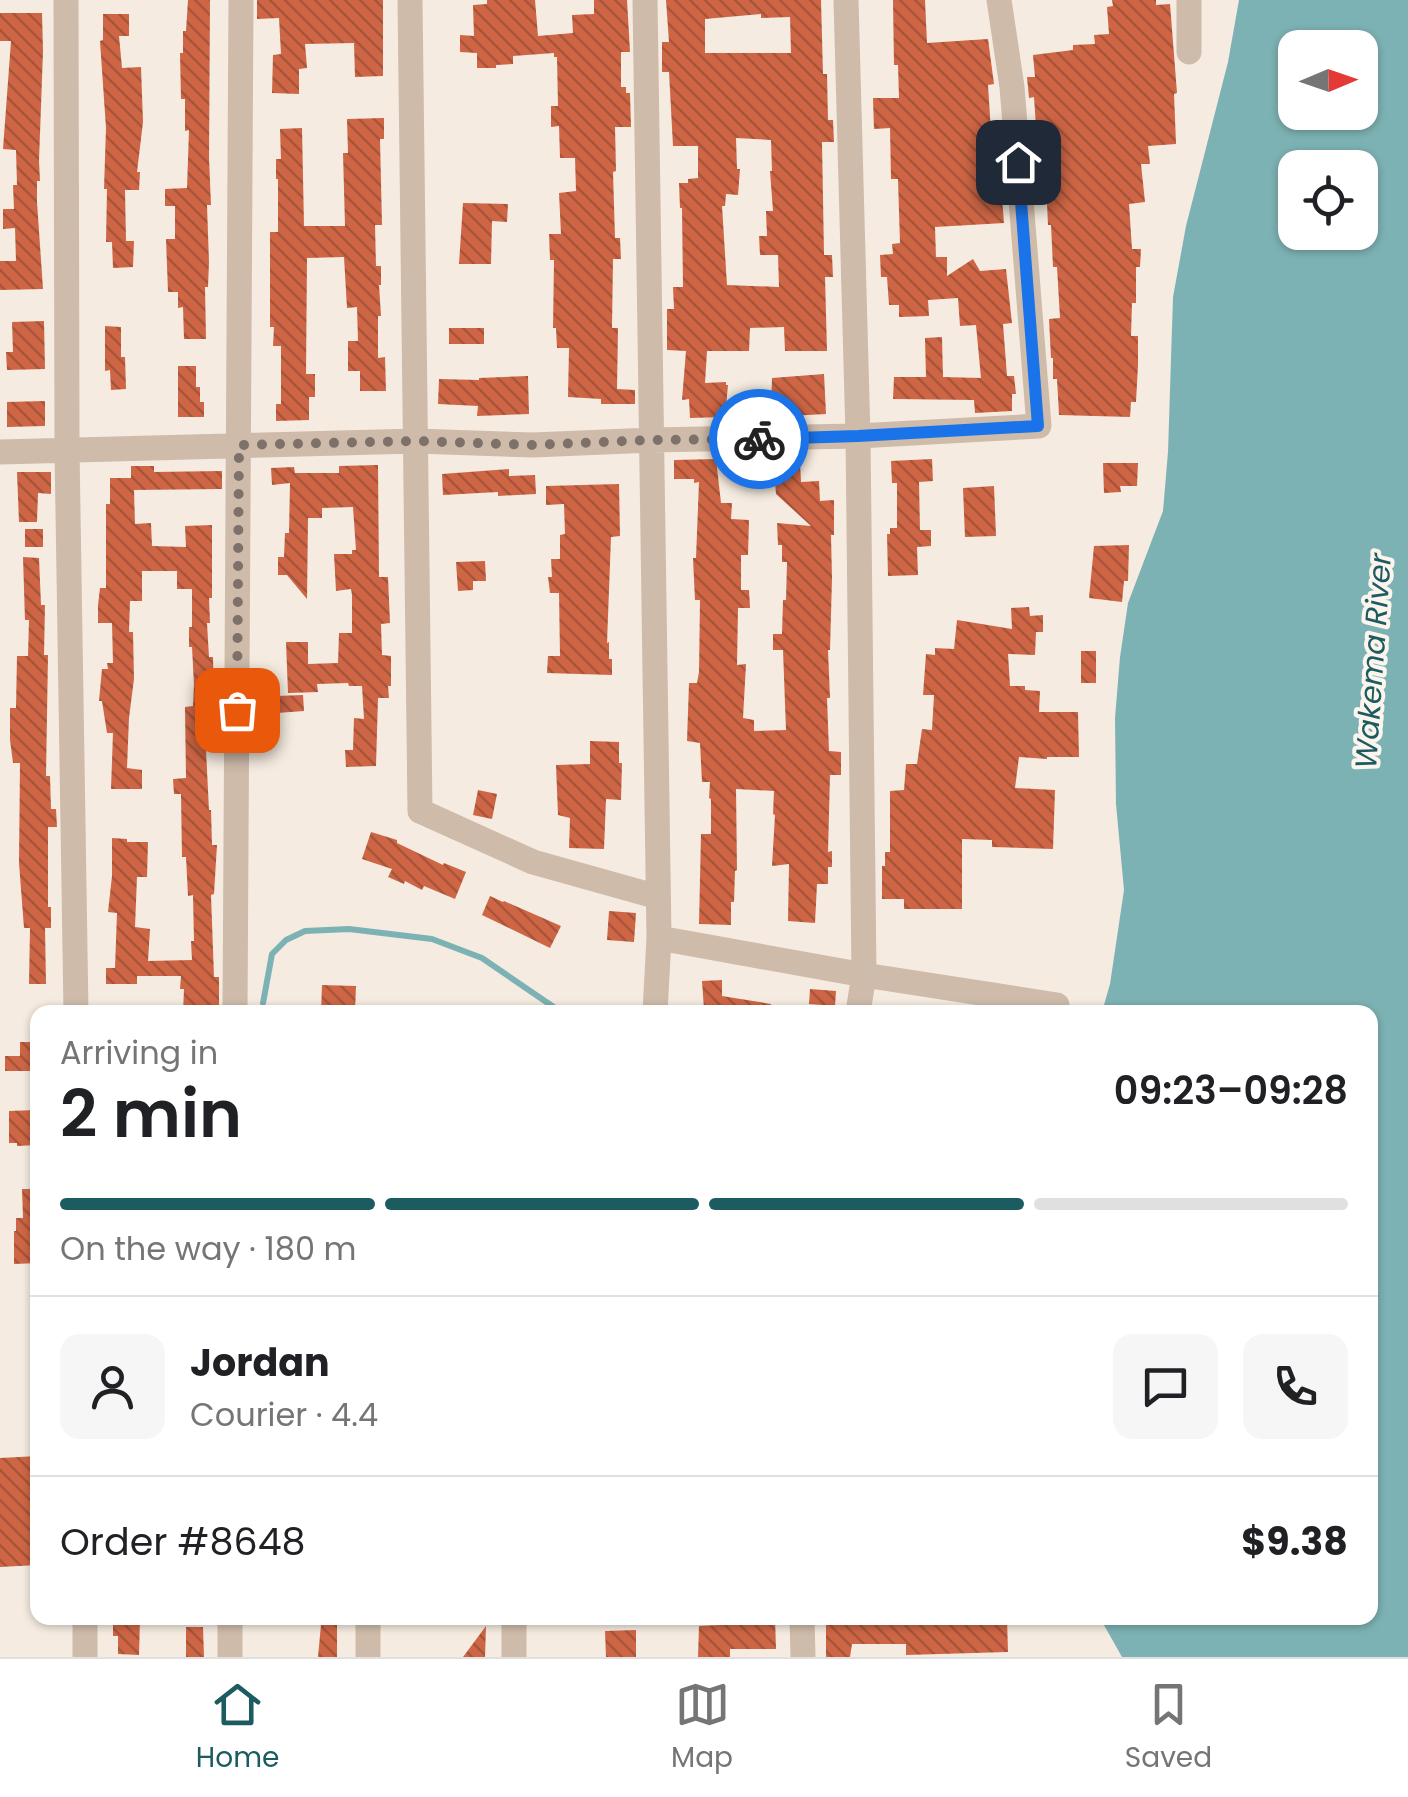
<!DOCTYPE html>
<html lang="en">
<head>
<meta charset="utf-8">
<style>
	:root { --surface:#fff; --page:#f6f6f6; --text:#202124; --muted:#757577; --line:#e0e0e0; --accent:#1c5c61 }
	body { margin:0; font-family:Poppins,sans-serif; background:var(--page); color:var(--text); height:100vh; display:flex; flex-direction:column; font-size:38px; white-space:nowrap }
	* { box-sizing:border-box; margin:0 }
	p { font-size:32px; color:var(--muted) }
	.icon { flex:none; width:55px; height:55px; fill:none; stroke:currentColor; stroke-width:2; stroke-linecap:round; stroke-linejoin:round }
	.map { position:relative; flex:1; overflow:hidden }
	.drawer { position:absolute; left:30px; top:1005px; width:1348px; height:620px; display:flex; flex-direction:column; background:var(--surface); border-radius:20px; box-shadow:0 2px 8px #0004 }
	.drawer>* { flex:none }
	.needle { width:65px; rotate:88deg }
	.controls { position:absolute; left:1278px; top:30px; display:grid; gap:20px }
	.controls a { display:grid; place-items:center; width:100px; height:100px; border-radius:20px; background:var(--surface); box-shadow:0 2px 8px #0004; font-size:50px }
	.pin { position:absolute; display:grid; place-items:center; width:85px; height:85px; color:#fff; margin:-42px; border-radius:20px; box-shadow:0 5px 15px #0006 }
	.courier { position:absolute; display:grid; place-items:center; width:100px; height:100px; margin:-50px; border:8px solid #1a73e8; border-radius:50%; background:#fff; color:#222; box-shadow:0 2px 12px #0007 }
	.head em { font-style:normal; font-weight:600 }
	.head div { display:flex; flex-direction:column-reverse }
	.head { display:flex; align-items:center; justify-content:space-between; height:170px; padding:0 30px }
	h1 { font-size:65px; font-weight:600; line-height:75px }
	.bar { display:grid; grid-template-columns:repeat(4,1fr); gap:15px 10px; align-content:center; height:120px; padding:0 30px }
	.bar i { height:12px; border-radius:8px; background:var(--line) }
	.bar .active { background:var(--accent) }
	.bar p { grid-column:span 4 }
	.line { display:flex; align-items:center; gap:25px; padding:0 30px; border-top:2px solid var(--line) }
	.line div { flex:1 }
	.round { display:grid; place-items:center; flex:none; width:105px; height:105px; border-radius:20px; background:var(--page) }
	.tabs { display:flex; justify-content:space-around; align-items:center; height:140px; border-top:2px solid var(--line); background:var(--surface); font-size:28px; color:var(--muted) }
	.tabs a { display:grid; justify-items:center; gap:5px }
	.tabs .active { color:var(--accent) }
	.map>svg:first-child { display:block }
	.water { fill:#7db2b4; fill-rule:evenodd }
	.lines { fill:none; stroke-linecap:round; stroke-linejoin:round }
	.stream { stroke:#7db2b4; stroke-width:6 }
	.building { fill:url(#building-back-hatch); fill-rule:evenodd }
	.minor { stroke:#cebbaa; stroke-width:25 }
	.done { stroke:#7d716a; stroke-width:10; stroke-dasharray:0 18 }
	.route { stroke:#1a73e8; stroke-width:12 }
	.labels { text-anchor:middle; dominant-baseline:central; stroke-width:8; stroke-linejoin:round; paint-order:stroke }
	.water-label { font-size:30px; font-style:italic; fill:#1c5c61; stroke:#fcf5ed }
</style>
</head>
<body>
<div class="map">
<svg width="1408" height="1657" viewBox="0 0 1408 1657">
	<defs>
		<pattern id="building-back-hatch" width="6" height="6" patternUnits="userSpaceOnUse" patternTransform="scale(2.5)"><rect width="6" height="6" fill="#ce6645"/><path d="M-1 5l2 2M0 0l6 6M5-1l2 2" fill="none" stroke="#a8543a"/></pattern>
	</defs>
	<rect width="100%" height="100%" fill="#f5ebe0"/>
	<!-- water -->
	<path class="water" d="M 1239,0 L 1408,0 L 1408,1657 L 1122,1657 L 1100,1618 L 1370,1618 L 1370,1012 L 1102,1012 L 1110,984 L 1124,890 L 1116,804 L 1115,718 L 1120,657 L 1128,603 L 1163,511 L 1168,452 L 1173,297 L 1186,226 L 1228,62 ZM 1295,48 L 1360,48 L 1360,112 L 1295,112 ZM 1295,168 L 1360,168 L 1360,232 L 1295,232 Z"/>
	<g class="lines">
		<!-- stream -->
		<path class="stream" d="M 263,1003 L 272,954 L 286,940 L 305,931 L 349,929 L 432,939 L 482,958 L 561,1012"/>
	</g>
	<!-- building -->
	<path class="building" d="M 188,0 L 210,0 L 209,158 L 211,205 L 207,205 L 209,262 L 208,287 L 205,287 L 206,339 L 184,339 L 183,307 L 178,308 L 178,292 L 168,292 L 166,239 L 175,239 L 175,206 L 165,206 L 165,189 L 187,188 L 189,130 L 185,131 L 185,99 L 181,99 L 180,53 L 183,53 L 183,31 L 186,31 Z
		M 257,0 L 383,0 L 383,76 L 355,77 L 354,43 L 305,44 L 307,68 L 299,69 L 299,94 L 272,93 L 273,55 L 281,54 L 279,18 L 257,19 Z
		M 487,0 L 535,0 L 538,36 L 573,33 L 572,15 L 594,14 L 594,0 L 627,0 L 630,52 L 621,52 L 621,87 L 626,87 L 626,93 L 630,93 L 631,127 L 615,127 L 616,171 L 613,172 L 615,238 L 620,238 L 621,259 L 613,259 L 612,328 L 618,328 L 617,389 L 635,390 L 635,404 L 601,404 L 601,399 L 568,397 L 569,348 L 557,348 L 556,328 L 553,328 L 554,260 L 550,260 L 549,234 L 561,234 L 559,193 L 576,191 L 575,158 L 560,158 L 559,126 L 551,127 L 551,106 L 558,106 L 557,57 L 554,57 L 554,53 L 513,56 L 513,64 L 496,65 L 496,68 L 477,68 L 477,53 L 460,52 L 460,35 L 474,36 L 473,5 L 487,4 Z
		M 666,0 L 821,0 L 823,74 L 827,74 L 828,120 L 833,120 L 834,142 L 822,142 L 824,255 L 832,255 L 833,277 L 825,277 L 827,351 L 785,351 L 784,327 L 750,328 L 749,351 L 707,351 L 705,383 L 726,382 L 726,385 L 728,385 L 725,417 L 690,418 L 689,399 L 682,400 L 686,351 L 667,350 L 667,309 L 674,309 L 673,287 L 683,287 L 682,208 L 680,208 L 679,183 L 688,183 L 688,179 L 698,178 L 698,146 L 673,146 L 669,72 L 662,72 L 662,42 L 669,42 ZM 761,14 L 761,18 L 790,17 L 791,53 L 705,53 L 705,19 ZM 736,138 L 771,140 L 772,171 L 770,171 L 773,211 L 766,211 L 767,236 L 759,236 L 760,255 L 778,255 L 779,287 L 727,285 L 722,206 L 725,206 L 726,194 L 738,195 L 740,169 L 737,169 Z
		M 893,0 L 925,0 L 927,43 L 988,39 L 994,84 L 988,85 L 991,132 L 997,185 L 1001,185 L 1004,223 L 935,227 L 936,257 L 947,257 L 947,276 L 973,259 L 980,271 L 1006,269 L 1012,323 L 1003,324 L 1007,376 L 1014,376 L 1016,394 L 1012,394 L 1012,411 L 975,413 L 974,400 L 893,399 L 894,377 L 926,377 L 925,338 L 942,337 L 943,377 L 981,378 L 976,325 L 960,326 L 958,298 L 928,300 L 929,316 L 899,317 L 899,305 L 889,305 L 887,277 L 881,277 L 880,255 L 893,254 L 892,244 L 900,243 L 898,179 L 891,179 L 890,128 L 874,129 L 873,98 L 899,98 L 898,65 L 894,65 Z
		M 1112,0 L 1156,0 L 1156,5 L 1170,4 L 1177,93 L 1174,94 L 1176,144 L 1148,146 L 1150,164 L 1141,164 L 1145,202 L 1129,204 L 1132,249 L 1141,249 L 1140,267 L 1136,267 L 1136,303 L 1132,303 L 1131,336 L 1138,336 L 1138,365 L 1136,402 L 1131,402 L 1130,417 L 1059,415 L 1057,379 L 1053,379 L 1053,358 L 1051,358 L 1049,319 L 1060,318 L 1057,267 L 1053,267 L 1051,225 L 1048,225 L 1044,140 L 1037,141 L 1034,97 L 1029,98 L 1027,77 L 1035,77 L 1033,55 L 1073,50 L 1073,45 L 1095,44 L 1094,35 L 1109,34 L 1107,7 L 1113,6 Z
		M 0,13 L 42,13 L 43,51 L 39,161 L 40,181 L 37,181 L 37,202 L 43,289 L 0,290 L 0,261 L 16,261 L 15,228 L 3,229 L 3,209 L 14,209 L 13,185 L 17,185 L 16,150 L 3,149 L 11,41 L 0,41 Z
		M 103,14 L 129,14 L 129,36 L 119,36 L 122,68 L 141,67 L 143,122 L 137,172 L 140,172 L 139,190 L 125,190 L 126,241 L 134,241 L 133,267 L 113,268 L 112,242 L 106,242 L 107,189 L 104,189 L 106,128 L 100,41 L 103,40 Z
		M 384,118 L 384,139 L 380,139 L 382,225 L 375,225 L 376,266 L 381,266 L 381,285 L 379,285 L 381,316 L 378,316 L 378,358 L 385,357 L 386,391 L 360,391 L 360,371 L 348,371 L 348,341 L 358,341 L 357,307 L 347,308 L 344,257 L 307,258 L 306,374 L 315,374 L 315,397 L 309,397 L 309,420 L 276,421 L 276,404 L 281,404 L 281,346 L 273,346 L 274,327 L 270,327 L 270,232 L 278,232 L 278,179 L 276,179 L 276,159 L 281,159 L 280,129 L 302,128 L 304,226 L 345,226 L 343,153 L 348,153 L 347,119 Z
		M 463,203 L 508,204 L 507,222 L 492,221 L 491,264 L 459,264 Z
		M 44,321 L 45,369 L 7,370 L 6,352 L 13,352 L 12,322 Z
		M 105,326 L 121,327 L 121,357 L 125,357 L 126,389 L 111,390 L 110,370 L 105,371 Z
		M 449,328 L 484,328 L 484,344 L 449,344 Z
		M 178,366 L 196,366 L 196,387 L 200,387 L 200,402 L 204,402 L 204,417 L 178,417 Z
		M 824,374 L 826,414 L 789,416 L 789,410 L 771,411 L 772,378 Z
		M 528,376 L 529,414 L 477,416 L 478,406 L 438,404 L 439,379 L 479,380 L 479,378 Z
		M 45,401 L 45,426 L 7,427 L 7,402 Z
		M 716,459 L 721,503 L 732,503 L 731,519 L 749,520 L 748,555 L 741,555 L 741,590 L 749,590 L 750,608 L 738,608 L 737,665 L 746,664 L 743,718 L 754,720 L 754,731 L 786,730 L 783,650 L 773,650 L 773,634 L 782,634 L 783,600 L 786,600 L 787,562 L 782,562 L 782,545 L 778,545 L 777,523 L 811,526 L 776,494 L 775,482 L 779,478 L 779,464 L 800,463 L 801,482 L 819,481 L 820,501 L 834,500 L 834,535 L 831,535 L 832,578 L 830,650 L 828,650 L 830,698 L 827,698 L 829,751 L 841,752 L 841,775 L 830,775 L 828,852 L 832,851 L 832,867 L 828,867 L 828,884 L 817,884 L 815,923 L 788,921 L 789,864 L 772,866 L 775,815 L 773,814 L 774,791 L 736,789 L 737,870 L 735,871 L 734,902 L 731,902 L 731,925 L 699,924 L 701,834 L 711,834 L 711,799 L 709,798 L 710,782 L 702,782 L 700,743 L 687,741 L 689,683 L 697,683 L 699,672 L 700,600 L 695,600 L 693,558 L 696,558 L 699,482 L 694,483 L 694,479 L 674,479 L 674,460 Z
		M 932,459 L 933,481 L 919,482 L 920,530 L 931,530 L 931,546 L 917,547 L 918,575 L 888,576 L 887,534 L 890,534 L 890,528 L 897,528 L 897,483 L 892,483 L 891,461 Z
		M 1103,463 L 1138,463 L 1137,486 L 1120,486 L 1121,492 L 1104,493 Z
		M 378,465 L 379,577 L 388,577 L 390,623 L 381,624 L 382,655 L 391,656 L 391,686 L 388,686 L 389,698 L 378,698 L 376,766 L 346,767 L 345,750 L 353,750 L 354,718 L 364,719 L 362,686 L 349,686 L 348,683 L 317,684 L 318,692 L 288,693 L 286,642 L 308,642 L 308,664 L 338,663 L 339,633 L 352,633 L 352,595 L 351,589 L 336,591 L 334,554 L 352,554 L 352,550 L 356,550 L 353,507 L 322,508 L 322,518 L 308,518 L 307,599 L 287,575 L 278,575 L 278,557 L 284,557 L 285,533 L 289,533 L 290,483 L 272,485 L 271,468 L 294,467 L 295,473 L 339,473 L 339,466 Z
		M 131,466 L 154,466 L 154,472 L 222,471 L 222,489 L 134,490 L 135,524 L 151,523 L 152,546 L 186,547 L 185,526 L 212,525 L 212,598 L 209,598 L 210,623 L 207,623 L 209,657 L 213,657 L 214,699 L 213,724 L 211,724 L 212,750 L 206,750 L 209,810 L 211,810 L 212,845 L 217,845 L 214,894 L 211,895 L 214,977 L 219,977 L 219,1012 L 183,1012 L 184,989 L 180,989 L 181,976 L 137,976 L 137,984 L 106,984 L 106,968 L 115,968 L 117,913 L 108,912 L 112,876 L 112,838 L 127,839 L 127,842 L 148,842 L 147,877 L 137,877 L 135,927 L 150,929 L 148,961 L 192,960 L 191,941 L 194,941 L 193,895 L 188,896 L 186,857 L 182,857 L 181,794 L 174,794 L 173,779 L 186,778 L 185,707 L 193,706 L 194,685 L 192,647 L 189,647 L 189,627 L 192,627 L 192,589 L 177,589 L 177,571 L 142,571 L 142,601 L 130,601 L 129,632 L 133,632 L 134,679 L 129,718 L 127,768 L 142,770 L 142,789 L 111,789 L 113,733 L 107,733 L 102,701 L 99,701 L 102,669 L 108,669 L 107,663 L 113,663 L 112,623 L 98,623 L 98,605 L 100,588 L 106,588 L 106,504 L 110,504 L 110,478 L 131,478 Z
		M 509,469 L 509,476 L 535,475 L 536,494 L 498,496 L 498,492 L 443,495 L 442,474 Z
		M 17,472 L 51,472 L 51,494 L 38,493 L 37,522 L 19,522 Z
		M 619,484 L 620,536 L 611,537 L 607,643 L 609,642 L 609,659 L 612,659 L 612,675 L 547,673 L 548,656 L 560,656 L 559,593 L 550,593 L 548,577 L 552,577 L 551,559 L 560,559 L 560,535 L 565,534 L 564,504 L 546,505 L 546,486 Z
		M 994,486 L 996,536 L 965,537 L 963,488 Z
		M 25,529 L 43,529 L 43,547 L 25,547 Z
		M 1129,545 L 1128,581 L 1124,581 L 1122,602 L 1089,598 L 1094,546 Z
		M 23,557 L 39,558 L 41,605 L 45,605 L 44,655 L 48,655 L 46,776 L 50,776 L 51,809 L 56,809 L 57,827 L 48,827 L 48,907 L 51,907 L 51,928 L 45,928 L 46,984 L 29,984 L 30,928 L 24,928 L 19,863 L 20,763 L 13,763 L 10,740 L 10,708 L 16,708 L 17,656 L 28,656 L 29,620 L 25,620 Z
		M 485,561 L 486,581 L 473,581 L 473,590 L 458,591 L 456,562 Z
		M 1029,607 L 1030,616 L 1043,615 L 1043,632 L 1036,632 L 1035,655 L 1008,654 L 1010,686 L 1025,686 L 1025,690 L 1040,691 L 1039,712 L 1078,712 L 1079,757 L 1047,757 L 1047,759 L 1019,757 L 1015,788 L 1055,790 L 1053,849 L 992,847 L 992,840 L 962,839 L 962,909 L 904,909 L 904,899 L 882,899 L 882,866 L 885,866 L 885,852 L 890,852 L 890,791 L 904,790 L 906,764 L 917,764 L 922,729 L 932,730 L 934,695 L 923,695 L 926,654 L 935,655 L 935,648 L 954,649 L 957,620 L 1012,629 L 1011,608 Z
		M 1081,651 L 1096,651 L 1096,683 L 1081,683 Z
		M 303,695 L 304,711 L 277,713 L 276,696 Z
		M 590,741 L 619,742 L 619,763 L 622,763 L 621,800 L 606,799 L 604,849 L 569,848 L 570,818 L 558,815 L 556,765 L 590,764 Z
		M 478,790 L 497,794 L 492,819 L 473,815 Z
		M 371,832 L 397,840 L 397,843 L 443,865 L 444,863 L 466,872 L 455,899 L 424,886 L 422,890 L 405,881 L 404,884 L 388,877 L 392,869 L 362,859 Z
		M 490,896 L 503,902 L 504,901 L 561,926 L 550,948 L 482,915 Z
		M 609,911 L 636,913 L 634,942 L 607,940 Z
		M 722,980 L 722,996 L 771,1004 L 770,1012 L 717,1012 L 718,1009 L 704,1009 L 702,981 Z
		M 322,985 L 356,986 L 355,1012 L 321,1012 Z
		M 810,989 L 836,991 L 835,1006 L 809,1004 Z
		M 20,1042 L 38,1042 L 38,1071 L 5,1071 L 5,1056 L 20,1056 Z
		M 37,1110 L 38,1145 L 17,1146 L 17,1143 L 9,1143 L 9,1111 Z
		M 22,1189 L 38,1189 L 38,1263 L 14,1264 L 14,1231 L 16,1231 L 16,1218 L 23,1218 Z
		M 38,1456 L 38,1565 L 0,1567 L 0,1458 Z
		M 124,1618 L 140,1618 L 139,1655 L 118,1654 L 118,1636 L 113,1636 L 113,1621 L 124,1620 Z
		M 739,1618 L 775,1618 L 776,1649 L 730,1649 L 730,1657 L 698,1657 L 699,1626 L 739,1624 Z
		M 835,1618 L 1007,1618 L 1008,1652 L 906,1655 L 906,1644 L 852,1644 L 850,1657 L 826,1657 L 826,1622 L 835,1622 Z
		M 321,1625 L 337,1625 L 337,1657 L 318,1657 Z
		M 486,1626 L 485,1657 L 463,1657 Z
		M 186,1627 L 203,1627 L 204,1657 L 186,1657 Z
		M 636,1630 L 636,1657 L 606,1657 L 605,1631 Z"/>
	<g class="lines">
		<!-- minor -->
		<path class="minor" d="M 66,0 L 67,449 L 76,1012
			M 410,0 L 420,811 L 533,862 L 658,897
			M 645,0 L 659,938 L 655,1012
			M 846,0 L 858,436 L 864,975 L 858,1012
			M 1189,0 L 1189,52
			M 0,452 L 416,441 L 533,445 L 652,440 L 858,436 L 1039,426 L 1012,87 L 999,0
			M 659,938 L 864,975 L 1057,1005
			M 235,1012 L 241,0
			M 85,1618 L 85,1657
			M 802,1618 L 803,1657
			M 230,1657 L 230,1618
			M 368,1657 L 368,1618
			M 514,1657 L 514,1618"/>
	</g>
	<g class="lines">
		<!-- done -->
		<path class="done" d="M 237,710 L 239,445 L 416,441 L 533,445 L 652,440 L 759,439"/>
		<!-- route -->
		<path class="route" d="M 759,439 L 858,436 L 1038,426 L 1018,162"/>
	</g>
	<g class="labels">
		<!-- water labels -->
		<g class="water-label">
			<text transform="translate(1373 661) rotate(-86)">Wakema River</text>
		</g>
	</g>
</svg>
<div class="controls">
<a><svg class="needle" viewBox="-14 -14 28 28"><path d="M0-13l5 13h-10z" fill="#e53935"/><path d="M0 13l5-13h-10z" fill="#757577"/></svg></a>
<a><svg class="icon" aria-label="locate" viewBox="0 0 24 24"><circle cx="12" cy="12" r="6"/><path d="M12 2v4M12 18v4M2 12h4M18 12h4"/></svg></a>
</div>
<div class="pin" style="left:237px;top:710px;background:#ea580c"><svg class="icon" aria-label="bag" viewBox="0 0 24 24"><path d="M5 8h14l-1 12H6zM9 8a3 3 0 0 1 6 0"/></svg></div>
<div class="pin" style="left:1018px;top:162px;background:#1f2937"><svg class="icon" aria-label="home" viewBox="0 0 24 24"><path d="M3 11l9-7 9 7M6 9v11h12V9"/></svg></div>
<div class="courier" style="left:759px;top:439px"><svg class="icon" aria-label="bike" viewBox="0 0 24 24"><circle cx="6" cy="16" r="4"/><circle cx="18" cy="16" r="4"/><path d="M6 16l4-8h5l3 8M10 8l3 8H6M13 5h3"/></svg></div>
<section class="drawer">
<div class="head"><div><h1>2 min</h1><p>Arriving in</p></div><em>09:23–09:28</em></div>
<div class="bar"><i class="active"></i><i class="active"></i><i class="active"></i><i></i><p>On the way · 180 m</p></div>
<div class="line" style="height:180px"><a class="round"><svg class="icon" aria-label="person" viewBox="0 0 24 24"><circle cx="12" cy="8" r="4"/><path d="M4 21q1-7 8-7t8 7"/></svg></a><div><b>Jordan</b><p>Courier · 4.4</p></div><a class="round"><svg class="icon" aria-label="chat" viewBox="0 0 24 24"><path d="M4 5h16v11H9l-5 4z"/></svg></a><a class="round"><svg class="icon" aria-label="phone" viewBox="0 0 24 24"><path d="M5 4h4l2 5-3 2q2 4 5 5l2-3 5 2v4C11 20 4 13 5 4z"/></svg></a></div>
<div class="line" style="height:130px"><div>Order #8648</div><b>$9.38</b></div>
</section>
</div>
<nav class="tabs">
<a class="active"><svg class="icon" aria-label="home" viewBox="0 0 24 24"><path d="M3 11l9-7 9 7M6 9v11h12V9"/></svg>Home</a>
<a><svg class="icon" aria-label="map" viewBox="0 0 24 24"><path d="M3 6l6-2 6 2 6-2v14l-6 2-6-2-6 2zM9 4v14M15 6v14"/></svg>Map</a>
<a><svg class="icon" aria-label="saved" viewBox="0 0 24 24"><path d="M7 4h10v16l-5-4-5 4z"/></svg>Saved</a>
</nav>
</body>
</html>
